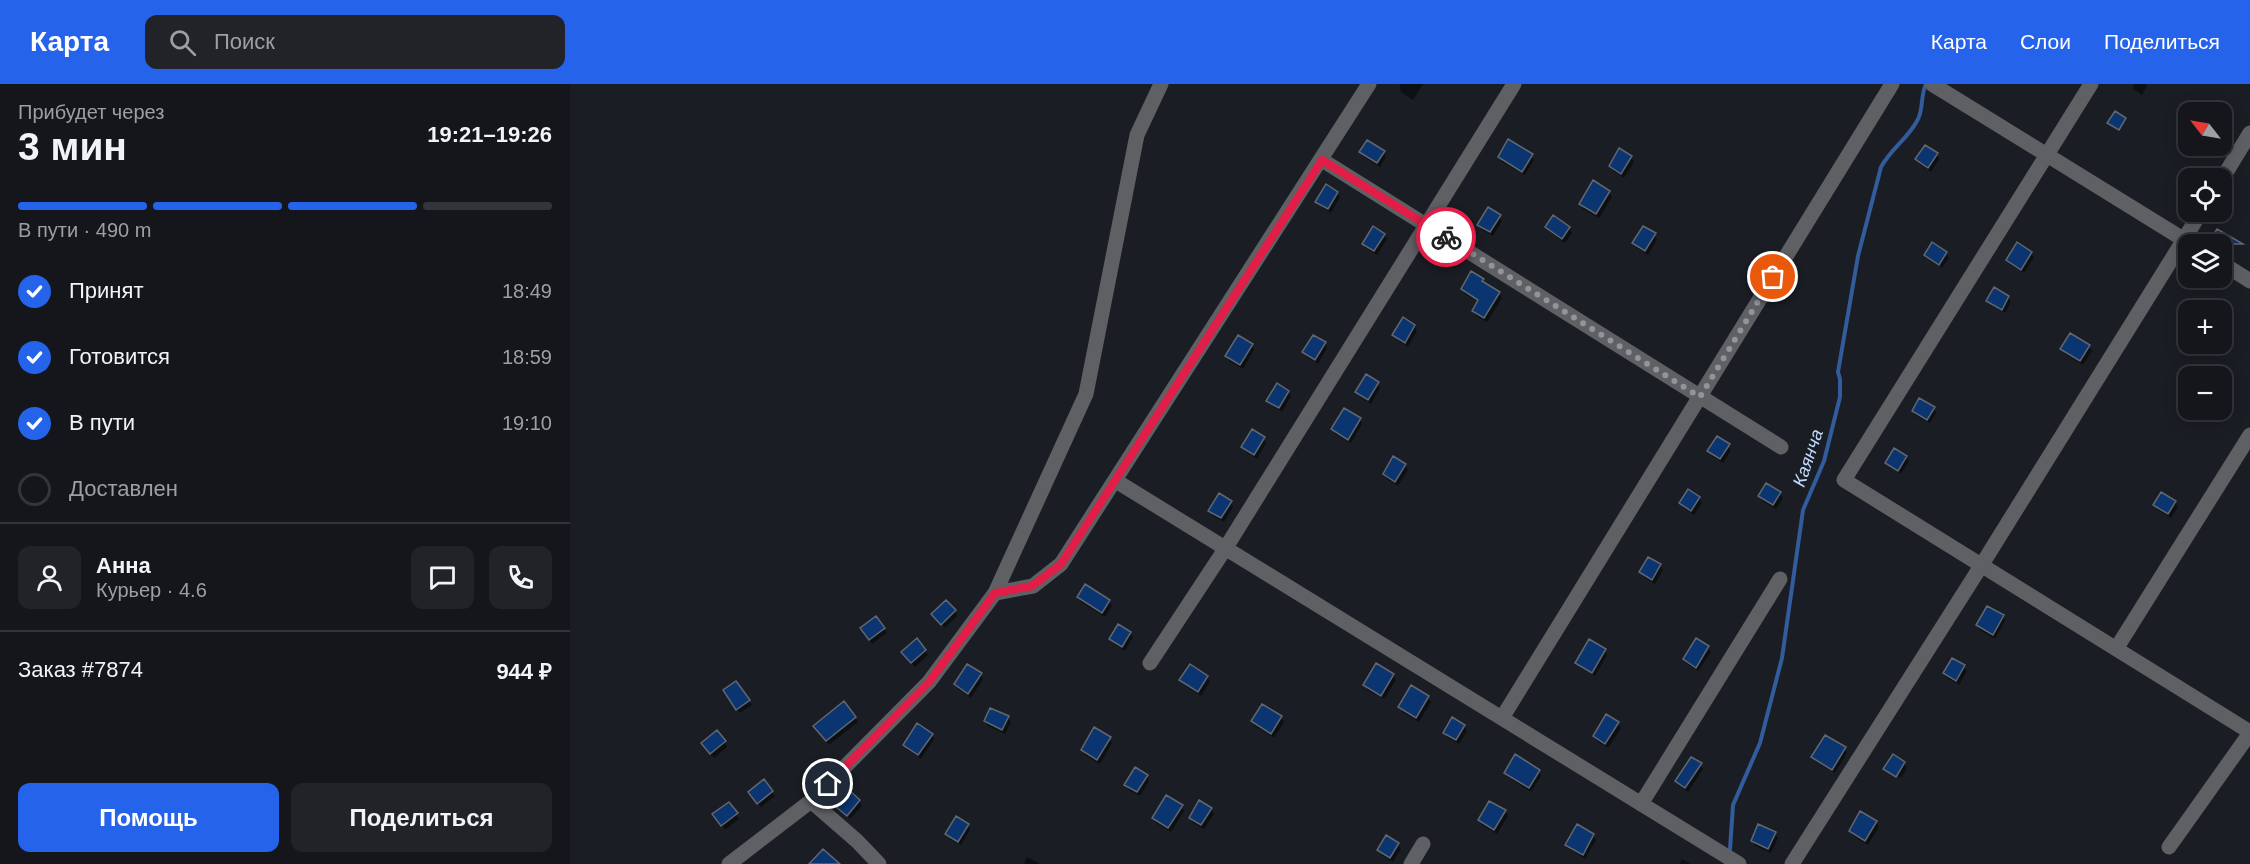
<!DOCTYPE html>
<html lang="ru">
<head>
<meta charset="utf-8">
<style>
	:root { --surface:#14161b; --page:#212328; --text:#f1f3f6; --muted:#9d9fa3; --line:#33353a; --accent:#2563eb }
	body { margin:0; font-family:Helvetica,sans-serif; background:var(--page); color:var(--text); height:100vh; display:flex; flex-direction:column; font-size:22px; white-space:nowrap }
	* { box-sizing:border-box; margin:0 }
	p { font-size:20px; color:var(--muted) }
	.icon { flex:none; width:33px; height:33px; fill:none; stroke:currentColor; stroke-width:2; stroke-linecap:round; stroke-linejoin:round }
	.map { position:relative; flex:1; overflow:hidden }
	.sheet { display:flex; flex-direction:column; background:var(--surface); width:570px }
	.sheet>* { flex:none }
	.needle { width:39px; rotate:301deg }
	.tools { position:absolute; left:1608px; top:18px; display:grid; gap:12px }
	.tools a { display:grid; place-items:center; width:54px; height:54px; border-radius:12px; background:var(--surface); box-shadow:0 3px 15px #0003,0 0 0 2px var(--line); font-size:30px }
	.pin { position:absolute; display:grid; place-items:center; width:51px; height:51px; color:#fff; margin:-26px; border:3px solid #fff; border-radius:50%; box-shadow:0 2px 6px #0007 }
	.courier { position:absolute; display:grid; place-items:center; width:60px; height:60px; margin:-30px; border:4px solid #e11d48; border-radius:50%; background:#fff; color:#222; box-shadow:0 2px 8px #0007 }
	.overview em { font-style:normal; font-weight:800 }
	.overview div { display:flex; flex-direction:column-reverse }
	.overview { display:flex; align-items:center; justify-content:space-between; height:102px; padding:0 18px }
	h1 { font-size:39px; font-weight:800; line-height:45px }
	.bar { display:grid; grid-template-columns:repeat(4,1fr); gap:9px 6px; align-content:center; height:72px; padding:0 18px }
	.bar i { height:8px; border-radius:4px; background:var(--line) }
	.bar .selected { background:var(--accent) }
	.bar p { grid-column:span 4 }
	.line { display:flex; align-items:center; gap:15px; padding:0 18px; border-top:2px solid var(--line) }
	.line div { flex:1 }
	.round { display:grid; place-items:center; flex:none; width:63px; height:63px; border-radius:12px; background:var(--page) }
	ol { padding:0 18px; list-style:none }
	li { display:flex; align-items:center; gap:18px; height:66px }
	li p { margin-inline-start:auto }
	li .icon { padding:6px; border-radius:50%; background:var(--accent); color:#fff; stroke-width:4 }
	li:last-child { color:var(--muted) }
	li i { width:33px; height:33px; border:3px solid var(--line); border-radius:50% }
	.action { display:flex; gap:12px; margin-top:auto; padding:12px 18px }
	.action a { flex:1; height:69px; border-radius:12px; background:var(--accent); color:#fff; font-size:24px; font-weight:800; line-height:69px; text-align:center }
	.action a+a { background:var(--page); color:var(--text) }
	header { display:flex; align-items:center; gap:36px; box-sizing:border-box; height:84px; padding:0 30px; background:var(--accent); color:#fff }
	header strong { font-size:28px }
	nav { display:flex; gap:33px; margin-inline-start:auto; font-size:21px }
	.search { width:420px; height:54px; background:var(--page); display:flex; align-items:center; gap:15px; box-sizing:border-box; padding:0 21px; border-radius:12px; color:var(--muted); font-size:22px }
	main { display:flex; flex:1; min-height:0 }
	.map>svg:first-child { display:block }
	.shadow { fill:#0007 }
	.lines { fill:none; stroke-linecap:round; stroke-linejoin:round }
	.stream { stroke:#325c9b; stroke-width:4 }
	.building { fill:#0b3571; stroke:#62676f; stroke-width:1.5 }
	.minor { stroke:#5e6063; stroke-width:15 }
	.done { stroke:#919499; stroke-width:6; stroke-dasharray:0 10.8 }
	.route { stroke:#e11d48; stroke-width:8 }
	.labels { text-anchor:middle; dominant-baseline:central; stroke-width:6; stroke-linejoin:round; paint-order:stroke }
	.water-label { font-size:18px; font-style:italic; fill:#c2daff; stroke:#1a1e24 }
</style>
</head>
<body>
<header>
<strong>Карта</strong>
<div class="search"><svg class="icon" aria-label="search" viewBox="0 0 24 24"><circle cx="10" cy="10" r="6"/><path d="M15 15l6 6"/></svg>Поиск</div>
<nav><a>Карта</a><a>Слои</a><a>Поделиться</a></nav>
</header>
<main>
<section class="sheet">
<div class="overview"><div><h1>3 мин</h1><p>Прибудет через</p></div><em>19:21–19:26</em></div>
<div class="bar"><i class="selected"></i><i class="selected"></i><i class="selected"></i><i></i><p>В пути · 490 m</p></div>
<ol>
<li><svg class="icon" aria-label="check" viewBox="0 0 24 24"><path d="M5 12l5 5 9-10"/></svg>Принят<p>18:49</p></li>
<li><svg class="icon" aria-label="check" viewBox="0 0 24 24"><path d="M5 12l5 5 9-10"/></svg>Готовится<p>18:59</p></li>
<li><svg class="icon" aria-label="check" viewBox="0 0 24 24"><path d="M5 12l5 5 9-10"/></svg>В пути<p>19:10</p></li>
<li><i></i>Доставлен</li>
</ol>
<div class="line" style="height:108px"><a class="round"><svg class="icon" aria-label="person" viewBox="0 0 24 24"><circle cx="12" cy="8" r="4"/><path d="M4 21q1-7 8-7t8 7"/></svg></a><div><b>Анна</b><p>Курьер · 4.6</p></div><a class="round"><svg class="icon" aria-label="chat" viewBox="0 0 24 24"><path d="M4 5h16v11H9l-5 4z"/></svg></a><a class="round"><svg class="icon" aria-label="phone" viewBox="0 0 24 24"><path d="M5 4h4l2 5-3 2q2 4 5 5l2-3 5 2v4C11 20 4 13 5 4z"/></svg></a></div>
<div class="line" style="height:78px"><div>Заказ #7874</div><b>944 ₽</b></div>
<div class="action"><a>Помощь</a><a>Поделиться</a></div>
</section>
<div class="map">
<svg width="1680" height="780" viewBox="0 0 1680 780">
	<rect width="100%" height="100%" fill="#1a1e24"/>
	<!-- shadow -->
	<path class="shadow" d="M 831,0 L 853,0 L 843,16 L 832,9 L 829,4 Z
		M 1564,0 L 1576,0 L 1577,2 L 1572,11 L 1563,5 Z
		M 814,68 L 816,73 L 810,83 L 794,73 L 791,69 Z
		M 1367,70 L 1369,75 L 1361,88 L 1350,80 L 1347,75 Z
		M 961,71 L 964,76 L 955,91 L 932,78 L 929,73 Z
		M 1061,73 L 1064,78 L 1054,94 L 1043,87 L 1041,82 Z
		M 1039,108 L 1042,113 L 1029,134 L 1013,125 L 1011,120 Z
		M 767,109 L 770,113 L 761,129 L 750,122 L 747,118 Z
		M 929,132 L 932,137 L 923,152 L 912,146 L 909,141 Z
		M 977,143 L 999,144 L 1002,149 L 995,159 L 980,148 Z
		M 1084,150 L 1087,155 L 1078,171 L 1067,164 L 1064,159 Z
		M 814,151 L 817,155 L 807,171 L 796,164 L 793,160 Z
		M 1661,155 L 1664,160 L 1657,171 L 1652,168 L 1652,160 L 1642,160 L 1641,158 Z
		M 1376,169 L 1379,174 L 1372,184 L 1359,176 L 1356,171 Z
		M 1461,169 L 1464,173 L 1454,189 L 1441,181 L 1438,176 Z
		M 1618,185 L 1618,194 L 1629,194 L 1631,196 L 1625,204 L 1613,197 L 1613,199 L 1611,196 Z
		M 913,196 L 916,201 L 929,209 L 932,214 L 917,238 L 906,232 L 904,227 L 909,218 L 895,210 L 892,205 Z
		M 1438,213 L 1441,218 L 1435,229 L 1421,221 L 1418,217 Z
		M 844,242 L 847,247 L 838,263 L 827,256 L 824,251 Z
		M 755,259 L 757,264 L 748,280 L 737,273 L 734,268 Z
		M 682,261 L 684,266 L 673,285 L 659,277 L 657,272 Z
		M 1519,262 L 1522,267 L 1513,281 L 1495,270 L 1492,265 Z
		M 808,299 L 810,304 L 801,320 L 790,313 L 787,308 Z
		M 718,308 L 721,312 L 712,328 L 701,321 L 698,317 Z
		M 1364,324 L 1366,329 L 1360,339 L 1346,332 L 1343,327 Z
		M 790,335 L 792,340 L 781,359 L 765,350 L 763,345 Z
		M 693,354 L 696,359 L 687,375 L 676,368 L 673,363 Z
		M 1158,362 L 1161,366 L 1153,379 L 1142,372 L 1139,367 Z
		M 1336,373 L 1339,377 L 1331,390 L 1320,383 L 1317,379 Z
		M 835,381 L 838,386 L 828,402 L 817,395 L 814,390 Z
		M 1210,410 L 1213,414 L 1206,425 L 1192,417 L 1190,412 Z
		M 1129,414 L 1132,419 L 1124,431 L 1114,424 L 1111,419 Z
		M 661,418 L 663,423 L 654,438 L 643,432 L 640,427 Z
		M 1605,418 L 1608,423 L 1601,434 L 1588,426 L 1585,421 Z
		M 1079,475 L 1090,482 L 1093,486 L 1085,500 L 1074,493 L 1071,488 Z
		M 508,513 L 539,518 L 542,522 L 535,533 L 511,518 Z
		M 385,527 L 387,532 L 375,544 L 363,530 Z
		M 1433,532 L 1435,537 L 1425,555 L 1410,546 L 1408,541 Z
		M 314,545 L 317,549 L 302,560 L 295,549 Z
		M 560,549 L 563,553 L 555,567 L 544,560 L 541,555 Z
		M 1138,563 L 1141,568 L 1128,587 L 1117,580 L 1114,575 Z
		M 355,566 L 358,571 L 345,583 L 336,573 Z
		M 1035,567 L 1037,571 L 1025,592 L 1010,583 L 1007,579 Z
		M 1394,583 L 1397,587 L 1389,601 L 1377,594 L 1374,589 Z
		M 411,590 L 413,595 L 401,614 L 388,605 L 385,600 Z
		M 823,591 L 826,596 L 814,615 L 797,606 L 795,601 Z
		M 637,593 L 640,598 L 631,612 L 614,601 L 611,596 Z
		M 157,612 L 179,617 L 182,621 L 170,629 Z
		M 858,613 L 861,618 L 849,638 L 832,628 L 830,623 Z
		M 285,633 L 288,638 L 259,661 L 248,647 Z
		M 711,633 L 714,638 L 704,654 L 685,642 L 683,637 Z
		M 438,634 L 441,638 L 435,650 L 418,642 L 415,637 Z
		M 1048,639 L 1051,644 L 1038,664 L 1027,657 L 1024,652 Z
		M 894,642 L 897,647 L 889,660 L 877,653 L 875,649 Z
		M 362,651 L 364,655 L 351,675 L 338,666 L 335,661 Z
		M 539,654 L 542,659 L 530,680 L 515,671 L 512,666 Z
		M 155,658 L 157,663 L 144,674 L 135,664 Z
		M 1274,664 L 1277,669 L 1265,689 L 1246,678 L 1243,673 Z
		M 1334,679 L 1337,684 L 1331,694 L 1317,686 L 1317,688 L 1315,685 Z
		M 1130,680 L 1133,685 L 1118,708 L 1110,702 L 1107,697 Z
		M 969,687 L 971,692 L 961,708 L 938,693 L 935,689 Z
		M 577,692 L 579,697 L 570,712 L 559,706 L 556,701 Z
		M 202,708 L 205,712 L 191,723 L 182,713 Z
		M 289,717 L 292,722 L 280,735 L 267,722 Z
		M 158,720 L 169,735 L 155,746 L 147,735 Z
		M 612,722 L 614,727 L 601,748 L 586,739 L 583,734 Z
		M 641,725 L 644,730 L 634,745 L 623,739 L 620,734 Z
		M 935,727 L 938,732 L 927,750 L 912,741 L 909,736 Z
		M 1306,738 L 1309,743 L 1298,761 L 1283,752 L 1280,747 Z
		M 398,741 L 400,746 L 391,761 L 380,755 L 377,750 Z
		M 1205,749 L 1208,754 L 1201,769 L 1185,762 L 1183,757 Z
		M 1023,751 L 1026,756 L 1015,775 L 1000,765 L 997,761 Z
		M 828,760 L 831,765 L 823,778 L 812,771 L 809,766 Z
		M 457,773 L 469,779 L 469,780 L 454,780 Z
		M 1112,775 L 1121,780 L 1109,780 Z"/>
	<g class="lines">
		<!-- stream -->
		<path class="stream" d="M 1160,765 L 1163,721 L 1190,659 L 1212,574 L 1233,426 L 1254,377 L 1270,313 L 1270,295 L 1268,288 L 1288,172 L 1311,83 C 1321,65 1338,54 1347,37 C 1354,26 1350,12 1356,0"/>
	</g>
	<!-- building -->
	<path class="building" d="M 1545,27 L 1556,34 L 1549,46 L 1537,39 Z
		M 938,55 L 963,70 L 952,88 L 928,73 Z
		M 797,56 L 815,67 L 807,79 L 789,68 Z
		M 1355,61 L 1368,69 L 1358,84 L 1345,75 Z
		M 1049,64 L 1062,72 L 1051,90 L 1039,82 Z
		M 1023,96 L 1040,107 L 1026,130 L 1009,120 Z
		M 756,100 L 768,108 L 758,125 L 745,118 Z
		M 918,123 L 931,131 L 920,148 L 907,141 Z
		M 983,131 L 1000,143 L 992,155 L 975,143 Z
		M 803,142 L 815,150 L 804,167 L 792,160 Z
		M 1073,142 L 1086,149 L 1075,167 L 1062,159 Z
		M 1647,145 L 1673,160 L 1638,160 Z
		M 1362,158 L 1377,168 L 1369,181 L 1354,171 Z
		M 1447,158 L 1462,168 L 1451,186 L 1436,176 Z
		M 901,187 L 914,195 L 912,197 L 930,208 L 914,234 L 902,227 L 908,216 L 891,205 Z
		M 1424,203 L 1439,212 L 1432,226 L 1416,217 Z
		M 833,233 L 845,241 L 835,259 L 822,251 Z
		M 1500,249 L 1520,261 L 1510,277 L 1490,265 Z
		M 668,251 L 683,260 L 670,281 L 655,272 Z
		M 743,251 L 756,258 L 745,276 L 732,268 Z
		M 796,290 L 809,298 L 798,316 L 785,308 Z
		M 707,299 L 719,307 L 709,324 L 696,317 Z
		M 1349,314 L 1365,323 L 1357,336 L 1342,327 Z
		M 774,324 L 791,334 L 778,356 L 761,345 Z
		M 682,345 L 695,353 L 684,371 L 671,363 Z
		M 1147,352 L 1160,360 L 1150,375 L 1137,367 Z
		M 1324,364 L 1337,372 L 1328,387 L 1315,379 Z
		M 823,372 L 836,380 L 825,398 L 813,390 Z
		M 1196,399 L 1211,408 L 1203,421 L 1188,412 Z
		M 1118,405 L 1130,413 L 1121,427 L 1109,419 Z
		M 1591,408 L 1606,417 L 1598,430 L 1583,421 Z
		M 649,409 L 662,417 L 651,434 L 638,427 Z
		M 1078,473 L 1091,480 L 1082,496 L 1069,488 Z
		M 515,500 L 540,516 L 532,529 L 507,513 Z
		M 376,516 L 386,526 L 371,541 L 361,530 Z
		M 1417,522 L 1434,531 L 1423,551 L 1406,541 Z
		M 306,532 L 315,544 L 299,556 L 290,544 Z
		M 548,540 L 561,548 L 552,563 L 539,555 Z
		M 347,554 L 356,566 L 341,579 L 331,568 Z
		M 1126,554 L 1139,562 L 1126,584 L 1113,575 Z
		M 1019,555 L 1036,565 L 1022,589 L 1005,579 Z
		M 1382,574 L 1395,581 L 1386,597 L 1373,589 Z
		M 806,579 L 824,590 L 811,612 L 793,601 Z
		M 397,580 L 412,589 L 398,610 L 384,600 Z
		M 620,580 L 638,592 L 628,608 L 609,596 Z
		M 166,597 L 180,616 L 166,626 L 153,606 Z
		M 841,601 L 859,612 L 846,634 L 828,623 Z
		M 274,617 L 286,633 L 256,657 L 243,642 Z
		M 692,620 L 712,632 L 701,650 L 681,637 Z
		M 420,624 L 439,632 L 432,646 L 414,637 Z
		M 1036,630 L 1049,638 L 1035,660 L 1023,652 Z
		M 882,633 L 895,641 L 886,656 L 873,649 Z
		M 347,639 L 363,650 L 348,671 L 333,661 Z
		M 524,643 L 541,653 L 527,676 L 511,666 Z
		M 147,646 L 156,657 L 140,670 L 131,659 Z
		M 1255,651 L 1276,663 L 1262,686 L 1241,673 Z
		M 945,670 L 970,686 L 959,704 L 934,689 Z
		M 1323,670 L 1335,678 L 1326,693 L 1313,685 Z
		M 1121,673 L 1132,679 L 1115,704 L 1105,697 Z
		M 565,683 L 578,691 L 567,708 L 554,701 Z
		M 194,695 L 203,707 L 187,720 L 178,708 Z
		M 279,706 L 290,716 L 277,732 L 265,722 Z
		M 596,711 L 613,721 L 598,744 L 582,734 Z
		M 629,716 L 642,724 L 631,741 L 619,734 Z
		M 919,717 L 936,726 L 924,746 L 908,736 Z
		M 159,718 L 168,729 L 151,742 L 142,730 Z
		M 1290,727 L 1307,737 L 1295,757 L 1279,747 Z
		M 386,732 L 399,740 L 388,758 L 375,750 Z
		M 1007,740 L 1024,750 L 1013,771 L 995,761 Z
		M 1188,740 L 1206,748 L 1198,765 L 1181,757 Z
		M 816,751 L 829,759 L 820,774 L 807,766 Z
		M 253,765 L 270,780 L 239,780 Z"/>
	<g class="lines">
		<!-- minor -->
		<path class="minor" d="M 1362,0 L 1621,160
			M 1521,0 L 1274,396 L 1680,648
			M 752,76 L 1211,363
			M 1652,95 L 1680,49
			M 1652,179 L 1680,197
			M 546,397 L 1169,780
			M 425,509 L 516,310 L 567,51 L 591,0
			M 1546,565 L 1680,351
			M 580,579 L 655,465 L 944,0
			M 932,634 L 1322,0
			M 241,717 L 287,757 L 309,780
			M 1071,720 L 1210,495
			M 1599,763 L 1680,649
			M 159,780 L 241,717 L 359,598 L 425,509 L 463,502 L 491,480 L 799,0
			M 841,780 L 853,760
			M 1222,780 L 1411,482 L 1631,128"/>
	</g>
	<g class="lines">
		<!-- done -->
		<path class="done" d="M 876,153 L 1130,313 L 1203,193"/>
		<!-- route -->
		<path class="route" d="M 258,700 L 359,598 L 425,509 L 462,502 L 491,480 L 752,76 L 876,153"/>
	</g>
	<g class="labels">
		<!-- water labels -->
		<g class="water-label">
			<text transform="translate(1238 374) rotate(-71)">Каянча</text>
		</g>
	</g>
</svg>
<div class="tools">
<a><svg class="needle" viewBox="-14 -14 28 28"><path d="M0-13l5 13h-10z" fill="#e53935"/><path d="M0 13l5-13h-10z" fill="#9d9fa3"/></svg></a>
<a><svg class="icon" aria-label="locate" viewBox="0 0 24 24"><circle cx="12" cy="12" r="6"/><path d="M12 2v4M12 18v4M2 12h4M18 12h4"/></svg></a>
<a><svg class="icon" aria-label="layers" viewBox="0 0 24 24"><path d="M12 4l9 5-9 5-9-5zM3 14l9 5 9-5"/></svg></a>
<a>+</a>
<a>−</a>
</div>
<div class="pin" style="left:1203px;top:193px;background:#ea580c"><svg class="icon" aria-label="bag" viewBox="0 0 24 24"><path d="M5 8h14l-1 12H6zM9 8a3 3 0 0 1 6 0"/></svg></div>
<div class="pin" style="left:258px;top:700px;background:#1f2937"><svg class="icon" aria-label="home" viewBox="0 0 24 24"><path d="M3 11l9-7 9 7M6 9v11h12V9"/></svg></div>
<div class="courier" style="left:876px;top:153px"><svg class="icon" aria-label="bike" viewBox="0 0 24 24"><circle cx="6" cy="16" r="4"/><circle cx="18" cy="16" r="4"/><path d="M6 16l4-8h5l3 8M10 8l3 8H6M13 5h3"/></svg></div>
</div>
</main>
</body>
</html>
